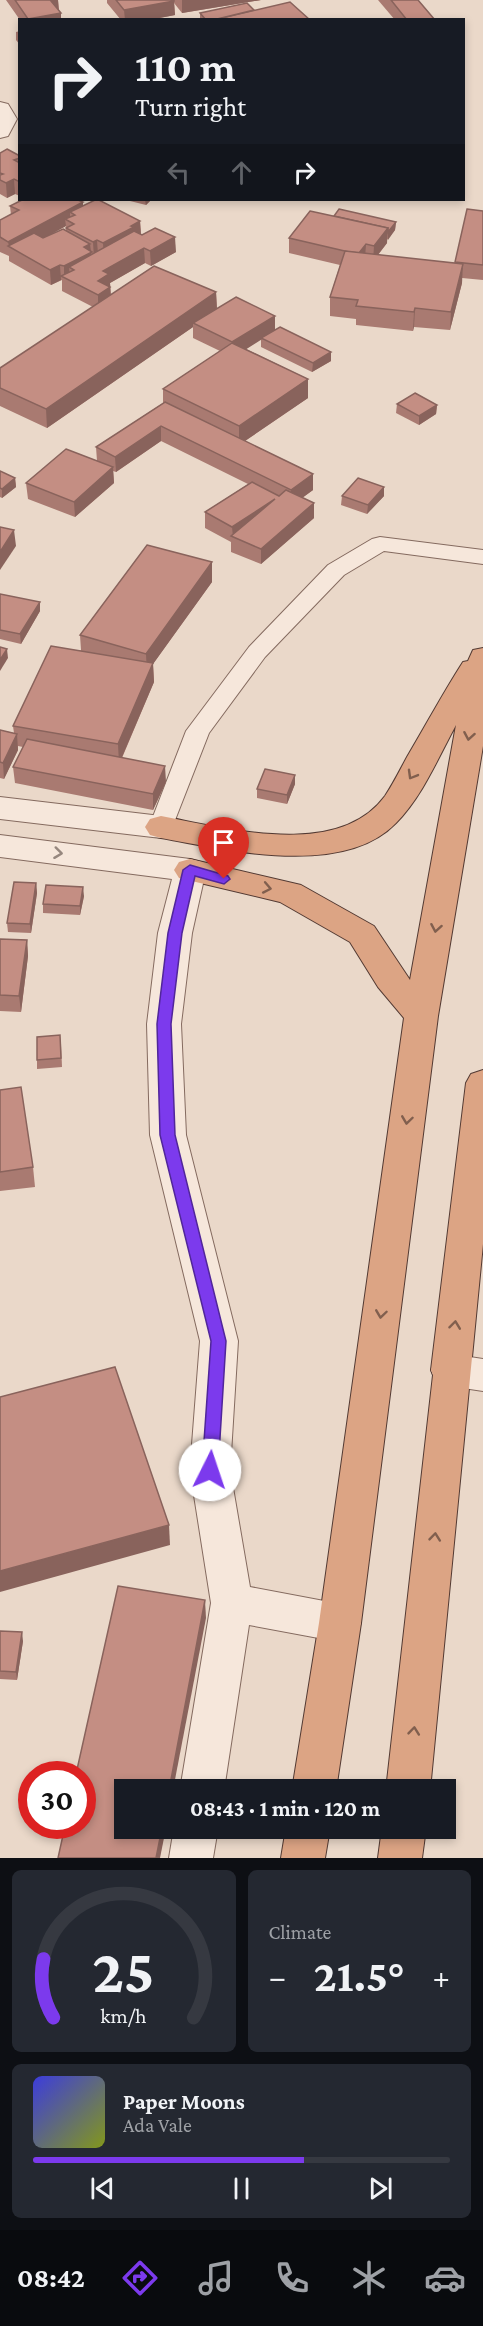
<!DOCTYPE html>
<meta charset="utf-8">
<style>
body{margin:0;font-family:"Crimson Pro",serif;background:#242831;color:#f1f3f6;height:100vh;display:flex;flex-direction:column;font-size:22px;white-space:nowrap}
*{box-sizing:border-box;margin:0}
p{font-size:20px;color:#9ea1a6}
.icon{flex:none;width:33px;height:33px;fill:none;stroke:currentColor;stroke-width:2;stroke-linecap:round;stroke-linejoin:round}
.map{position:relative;height:1858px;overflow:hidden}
.sheet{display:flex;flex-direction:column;gap:12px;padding:12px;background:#0d0f14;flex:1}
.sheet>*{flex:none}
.guide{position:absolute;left:18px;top:18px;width:447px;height:183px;border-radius:0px;box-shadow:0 3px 9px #0003;background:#171b24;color:#f1f3f6;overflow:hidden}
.speed{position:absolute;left:18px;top:1761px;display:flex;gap:12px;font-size:30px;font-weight:700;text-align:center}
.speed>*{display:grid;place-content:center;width:78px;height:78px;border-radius:50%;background:#171b24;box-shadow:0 3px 9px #0003;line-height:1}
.speed .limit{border:9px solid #d22;background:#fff;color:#111}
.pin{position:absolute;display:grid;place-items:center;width:51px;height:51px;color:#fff;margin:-62px -26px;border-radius:50% 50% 50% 0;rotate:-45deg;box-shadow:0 0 6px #0007}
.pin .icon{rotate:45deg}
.me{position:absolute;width:66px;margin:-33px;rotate:4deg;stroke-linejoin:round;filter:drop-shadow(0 0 4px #0008)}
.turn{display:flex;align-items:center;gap:21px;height:126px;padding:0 18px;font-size:27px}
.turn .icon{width:78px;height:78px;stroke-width:2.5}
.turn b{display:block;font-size:42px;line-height:51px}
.lanes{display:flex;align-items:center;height:57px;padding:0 18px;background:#0003;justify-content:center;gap:30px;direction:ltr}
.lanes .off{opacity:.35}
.big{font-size:45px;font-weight:700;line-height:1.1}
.sheet .widget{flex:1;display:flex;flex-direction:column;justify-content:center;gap:9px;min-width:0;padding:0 21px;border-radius:9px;background:#242831}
.sheet .dial{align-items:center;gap:0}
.dial svg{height:156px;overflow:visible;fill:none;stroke:#363941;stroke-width:7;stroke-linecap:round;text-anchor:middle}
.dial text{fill:#f1f3f6;stroke:none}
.song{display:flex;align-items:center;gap:18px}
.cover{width:72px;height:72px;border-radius:9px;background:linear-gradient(135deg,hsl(240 70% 55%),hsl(70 70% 35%))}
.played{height:6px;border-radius:3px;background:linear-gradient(90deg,#7c3aed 65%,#363941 65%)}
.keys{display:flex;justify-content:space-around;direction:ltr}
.heat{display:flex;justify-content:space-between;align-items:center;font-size:33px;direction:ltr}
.sheet .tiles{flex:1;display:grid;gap:12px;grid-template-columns:1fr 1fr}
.widget:last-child{grid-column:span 2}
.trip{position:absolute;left:114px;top:1779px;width:342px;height:60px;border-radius:0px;background:#171b24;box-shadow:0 3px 9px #0003;font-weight:700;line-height:60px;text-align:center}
.menu{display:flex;height:96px;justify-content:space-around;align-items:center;background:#090b0e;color:#9ea1a6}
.menu .icon{width:42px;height:42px}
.menu .on{color:#7c3aed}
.menu b{font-size:27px;color:#f1f3f6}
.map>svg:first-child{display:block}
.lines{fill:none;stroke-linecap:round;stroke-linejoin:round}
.service-casing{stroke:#846a5f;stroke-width:2}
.minor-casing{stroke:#846a5f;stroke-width:2}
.trunk-casing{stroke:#533a33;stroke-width:2}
.service{fill:#f6e7db;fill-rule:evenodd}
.minor{fill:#f6e7db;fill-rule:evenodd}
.trunk{fill:#dca484;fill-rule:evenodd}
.wall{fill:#a97a71;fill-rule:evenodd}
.shaded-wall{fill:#89635c}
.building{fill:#c48e83;stroke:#89635c;stroke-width:1.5}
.oneway{stroke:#815f4e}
.oneway2{stroke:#96877e}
.route{fill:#7c3aed;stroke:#51269a;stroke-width:1.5}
</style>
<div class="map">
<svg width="483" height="1858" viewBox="0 0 483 1858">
<rect width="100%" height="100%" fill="#ead8c9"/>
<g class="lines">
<g class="service-casing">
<path id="service" d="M380,537l103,13v14l-99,-13 -40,24 -79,82 -56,76 -39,100 -9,2 -9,-2 -3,-6 37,-96 63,-84 79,-82 44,-26z"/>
</g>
<g class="minor-casing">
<g id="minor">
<path d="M0,102l8,2 9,15 -9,17 -8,2z"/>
<path d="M0,797l161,19 11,3 5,8 -5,8 -11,3 -161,-19z"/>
<path d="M0,835l190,24 11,3 5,8 -14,63 -11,91 5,111 52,206 -8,129 20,117 90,17 15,5 6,14 -6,14 -15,5 -91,-17 -25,165h-44l31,-187 -21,-133 10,-129 -50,-206 -3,-111 11,-91 14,-54 -172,-22z"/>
<path d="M450,1354l33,5v32l-33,-5 -14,-4 -5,-12 5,-12z"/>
<path d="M174,1828h44l-5,30h-44z"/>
</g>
</g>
<g class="trunk-casing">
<g id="trunk">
<path d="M483,648v98l-45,270 -77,607 -25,167h-44l27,-167 85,-605 -26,-31 -28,-45 -70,-40 -101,-24 -5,-8 5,-8 11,-3 111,26 73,41 36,54 46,-255c-18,33 -34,72 -60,98 -53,55 -169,27 -235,15l-11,-3 -5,-8 5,-8 11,-3c65,12 177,44 224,-20 8,-12 15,-26 22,-39 19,-32 36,-64 56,-95l5,-1 5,-11z"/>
<path d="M483,1070v174l-53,546h-44l47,-415 -2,-5 35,-287 5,-9z"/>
<path d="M286,1828h44l-5,30h-44z"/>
<path d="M382,1828h44l-4,30h-44z"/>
</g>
</g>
<use href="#service" class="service"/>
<use href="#minor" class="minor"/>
<use href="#trunk" class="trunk"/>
</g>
<g class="wall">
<path d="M6,0h52l1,11 2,2v7h-41z"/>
<path d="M107,0h154l-79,13 -8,-10 1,12 -26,5h-28l-14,-17z"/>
<path d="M378,0h40l17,20h-40z"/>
<path d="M254,10l56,10h-110v-7z"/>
<path d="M20,31v14l-4,-5v-8z"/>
<path d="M0,153l20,3v40l-5,-2 -8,4 -7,-4z"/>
<path d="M126,200h25l-5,5z"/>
<path d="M83,202v3l57,16 1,13 35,18 -25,14 -6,-3 -35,20 1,12 105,-3 1,17 58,7v14l56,22v9l-19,11 -51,-25v-8l-15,10 62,30v19l-63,43 68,33v16l-11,8 12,5v15l-53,46 -30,-12v-10l-26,-14v-16l43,-28 -87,-43 -45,31 -3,-1 1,12 -39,34 -47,-18 -2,-16 71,-22 -1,-14 67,-44v-14l57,-38 -27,-13v-11l-146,101 -47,-22v-38l93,-61 -31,-16v-11l-11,5 -42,-24v-5l-9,-4v-32l11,-5 -1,-9zM66,226v4l-23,8z"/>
<path d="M483,211v69l-21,-2v5l-12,47 -36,-3 -1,4 -57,-6v-6l-26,-3v-19l10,-32 -51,-12v-15l45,-22 62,6 -1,8 -8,10v3l-9,12 77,8z"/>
<path d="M397,404l40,1 -1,9 -17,11 -23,-12z"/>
<path d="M0,471l15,7 1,9 -14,11 -2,-1z"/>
<path d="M342,496h42l-17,18 -26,-9z"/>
<path d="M212,562v20l-59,82 1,18 -32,76 44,24 -13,28 -138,-27 -2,-16 10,-20 -5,-1v4l-14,29 -4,-1v-48l14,3 -1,-7 68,-76 -1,-15z"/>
<path d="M0,594l40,17 -19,33 -21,-5z"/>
<path d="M295,775v9l-8,20 -30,-6v-9z"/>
<path d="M36,883l1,10 -6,40 -23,-1 -1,-9z"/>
<path d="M84,896l-4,19 -37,-2v-9z"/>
<path d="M0,939l27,1 1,16 -7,56 -21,-1z"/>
<path d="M61,1044l1,23 -25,2v-9z"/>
<path d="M0,1090l33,77 2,20 -35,4z"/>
<path d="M0,1631l23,10 -6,39 -17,-1z"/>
</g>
<g class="shaded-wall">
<path d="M58,0l1,13h2v7h-32l-1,-1 23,-18z"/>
<path d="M182,0h79l-79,13z"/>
<path d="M174,1l1,14 -26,5h-24l-1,-10z"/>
<path d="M14,179l1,15 -8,4 -1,-15z"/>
<path d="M145,200h6l-5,5z"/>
<path d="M83,202v14l-8,-1 -5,-3v10l-5,-3 1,7 -47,26 -10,-6 -1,-4z"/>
<path d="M140,221l1,15 -37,22 -1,-15z"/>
<path d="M396,222l-1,8 -7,10v-8z"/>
<path d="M388,228l-1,15 -14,18 1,-15z"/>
<path d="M175,237l1,15 -25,14 -1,-15z"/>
<path d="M97,240l1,15 -4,2 -1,-15z"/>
<path d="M90,244l3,23 -19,3 -5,-3 1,11h-6v-12l20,-19z"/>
<path d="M366,244l-1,15 -7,-5z"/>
<path d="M144,248l1,15 -35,20 1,19 -13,8v-29l5,-10z"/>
<path d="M463,264l-1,19 -12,47 1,-18z"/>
<path d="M60,265l1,15 -10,5 -1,-15z"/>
<path d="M216,292l1,19 -24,12v4l-146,101 -1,-19z"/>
<path d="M415,308l-1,19 -1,4 1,-19z"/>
<path d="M275,316v15l-43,27v-16z"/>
<path d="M331,352v9l-19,11 1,-9z"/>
<path d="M308,379v19l-69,47v-19z"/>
<path d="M437,405l-1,9 -17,11v-9z"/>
<path d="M161,426v15l-45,31 -1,-15z"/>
<path d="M113,467l1,16 -39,34 -1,-15z"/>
<path d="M313,474v16l-22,16v-16z"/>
<path d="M15,478l1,9 -14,11v-9z"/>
<path d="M384,487v9l-17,18 1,-9z"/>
<path d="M275,499l-42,38 -1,-10z"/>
<path d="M314,503v15l-53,46v-15z"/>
<path d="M14,530l2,16 -16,24v-18z"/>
<path d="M212,562v20l-59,82 1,18 -35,82 -1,-20 29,-70 -1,-20z"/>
<path d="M40,602v9l-19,33 -1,-10z"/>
<path d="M7,649l1,9 -8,13v-11z"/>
<path d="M17,734l1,16 -14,29 -1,-16z"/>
<path d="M165,766l1,16 -13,28v-16z"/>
<path d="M295,775v9l-8,20v-9z"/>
<path d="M36,883l1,10 -6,40 -1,-9z"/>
<path d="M83,887l1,9 -4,19v-9z"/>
<path d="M27,940l1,16 -7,56 -2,-16z"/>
<path d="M169,1525l1,20 -170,47v-21z"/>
<path d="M205,1600l1,18 -33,172h-4z"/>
<path d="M22,1632l1,9 -6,39 -1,-8z"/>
<path d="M162,1828h4l-6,30h-4z"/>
</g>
<g class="building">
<path d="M15,0h42l-6,1 10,12 -33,6z"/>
<path d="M116,0h58v1l-50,9z"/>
<path d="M391,0h27l17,20h-28z"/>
<path d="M290,2l20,18h-97z"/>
<path d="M247,3l7,7 -41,10h-7l-6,-7z"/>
<path d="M7,149l13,7v2l-6,2 6,3v19l-6,-3 -8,4 -6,-3v-5l3,-1 -3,-1v-20z"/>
<path d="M22,200h56l5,2 -75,40 -8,-5v-17l19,-10 -9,-4z"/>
<path d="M95,200h4l41,21 -9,5 3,1 -31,16 -6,-3 -4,2 -27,-14 8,-4 -9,-5 10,-4 -5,-3z"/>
<path d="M339,209l57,13 -8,10v-4l-54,-12z"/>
<path d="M467,209l16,2v54l-28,-3z"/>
<path d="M310,211l78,17 -14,18 -8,-2 -7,9 -10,-1 -60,-14z"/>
<path d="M155,228l20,9 -25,14 -6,-3 -41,23 6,3 -11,7 12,6 -12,8 -37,-19 13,-6 -5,-3 65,-36 8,4z"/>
<path d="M63,229l27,15 -6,3 8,5 -28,14 -4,-1 -10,5 -42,-24 26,-13 9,5z"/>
<path d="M345,251l118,13 -12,48 -36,-4 -1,4 -58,-6 2,-6 -28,-3z"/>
<path d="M154,266l62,26 -170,117 -46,-21v-20z"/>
<path d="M236,297l39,19 -43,26 -39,-19z"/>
<path d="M280,327l51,25 -18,11 -52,-25z"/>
<path d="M232,343l76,36 -69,47 -76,-37z"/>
<path d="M415,393l22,12 -18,11 -22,-12z"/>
<path d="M165,402l148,72 -22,16 -130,-64 -46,31 -19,-10z"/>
<path d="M66,449l47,18 -39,35 -48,-19z"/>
<path d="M0,471l15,7 -13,11 -2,-1z"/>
<path d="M358,478l26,9 -16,18 -26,-9z"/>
<path d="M252,482l27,14 7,-6 28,13 -53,46 -30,-13 44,-37 -43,28 -27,-15z"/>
<path d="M0,527l14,3 -14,22z"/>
<path d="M147,545l65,17 -66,92 -66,-19z"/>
<path d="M0,594l40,8 -20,32 -20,-4z"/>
<path d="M51,646l102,17 -35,81 -105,-18z"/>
<path d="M0,647l7,2 -7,11z"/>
<path d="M0,730l17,4 -14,29 -3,-1z"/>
<path d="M27,739l138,27 -12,28 -140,-27z"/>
<path d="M265,769l30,6 -8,20 -30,-6z"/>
<path d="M14,882l22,1 -6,41 -23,-1z"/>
<path d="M46,885l37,2 -3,19 -37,-2z"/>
<path d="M0,939l27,1 -8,56 -19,-1z"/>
<path d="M60,1035l1,23 -24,2v-23z"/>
<path d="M21,1087l12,80 -33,5v-82z"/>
<path d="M115,1367l54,158 -169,46v-174z"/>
<path d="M118,1586l87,14 -36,190h-45v38h38l-6,30h-98l7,-32h17v-52h-6z"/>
<path d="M0,1631l22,1 -6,40 -16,-1z"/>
</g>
<defs><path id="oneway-chevron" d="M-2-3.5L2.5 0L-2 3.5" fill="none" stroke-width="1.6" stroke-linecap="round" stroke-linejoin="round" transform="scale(1.5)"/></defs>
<g class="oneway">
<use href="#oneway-chevron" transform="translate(469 736) rotate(100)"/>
<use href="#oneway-chevron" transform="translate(412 775) rotate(120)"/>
<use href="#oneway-chevron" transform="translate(267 888) rotate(11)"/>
<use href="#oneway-chevron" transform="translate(436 928) rotate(100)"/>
<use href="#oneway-chevron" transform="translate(407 1120) rotate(98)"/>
<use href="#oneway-chevron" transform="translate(381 1314) rotate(98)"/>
<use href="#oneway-chevron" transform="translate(455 1325) rotate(-83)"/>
<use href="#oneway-chevron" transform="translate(435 1537) rotate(-84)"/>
<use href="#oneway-chevron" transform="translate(414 1731) rotate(-84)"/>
</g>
<use class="oneway2" href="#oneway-chevron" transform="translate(58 853) rotate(7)"/>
<path class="route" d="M190,865l38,11 2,3 -6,5 -29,-8 -13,57 -11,91 4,111 51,206 -8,129 -2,5 -6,2 -6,-2 -2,-5 9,-129 -51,-206 -3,-111 11,-91 15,-63z"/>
</svg>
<div class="speed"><div class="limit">30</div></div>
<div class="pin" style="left:224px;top:879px;background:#d93025"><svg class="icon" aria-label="arrive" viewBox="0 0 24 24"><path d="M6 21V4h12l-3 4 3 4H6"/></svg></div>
<svg class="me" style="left:210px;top:1470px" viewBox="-20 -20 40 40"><circle r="19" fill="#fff"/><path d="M0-13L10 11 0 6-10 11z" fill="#7c3aed"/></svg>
<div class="trip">08:43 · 1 min · 120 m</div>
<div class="guide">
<div class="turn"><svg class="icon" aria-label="right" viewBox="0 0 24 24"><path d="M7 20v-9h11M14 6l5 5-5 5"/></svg><div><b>110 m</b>Turn right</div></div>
<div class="lanes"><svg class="icon off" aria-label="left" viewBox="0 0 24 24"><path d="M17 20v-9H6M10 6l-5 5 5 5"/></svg><svg class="icon off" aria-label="ahead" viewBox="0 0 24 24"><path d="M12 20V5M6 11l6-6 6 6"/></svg><svg class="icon" aria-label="right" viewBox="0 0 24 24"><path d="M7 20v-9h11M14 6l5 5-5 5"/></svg></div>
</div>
</div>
<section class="sheet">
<div class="tiles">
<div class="widget dial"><svg viewBox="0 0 100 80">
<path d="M14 69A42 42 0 1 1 86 69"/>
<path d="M14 69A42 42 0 0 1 9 39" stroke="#7c3aed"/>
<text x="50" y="56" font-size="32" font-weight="700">25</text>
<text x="50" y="72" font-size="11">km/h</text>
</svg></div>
<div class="widget"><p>Climate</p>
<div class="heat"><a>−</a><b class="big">21.5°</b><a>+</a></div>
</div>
<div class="widget">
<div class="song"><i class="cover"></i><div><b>Paper Moons</b><p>Ada Vale</p></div></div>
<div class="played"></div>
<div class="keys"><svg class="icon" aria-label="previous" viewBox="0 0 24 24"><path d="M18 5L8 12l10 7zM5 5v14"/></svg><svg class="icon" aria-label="pause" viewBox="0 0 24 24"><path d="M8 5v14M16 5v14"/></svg><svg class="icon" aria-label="next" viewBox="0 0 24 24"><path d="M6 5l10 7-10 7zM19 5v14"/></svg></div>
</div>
</div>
</section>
<nav class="menu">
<b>08:42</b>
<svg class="icon on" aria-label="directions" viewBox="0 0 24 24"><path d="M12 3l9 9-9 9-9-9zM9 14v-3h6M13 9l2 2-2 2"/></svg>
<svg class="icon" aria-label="music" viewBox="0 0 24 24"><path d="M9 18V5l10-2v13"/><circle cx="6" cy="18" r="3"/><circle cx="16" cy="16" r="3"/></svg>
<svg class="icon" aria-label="phone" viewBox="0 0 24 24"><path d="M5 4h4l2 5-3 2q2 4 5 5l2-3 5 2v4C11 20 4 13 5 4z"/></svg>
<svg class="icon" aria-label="climate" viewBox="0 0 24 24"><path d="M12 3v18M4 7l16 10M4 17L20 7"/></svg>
<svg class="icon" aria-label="car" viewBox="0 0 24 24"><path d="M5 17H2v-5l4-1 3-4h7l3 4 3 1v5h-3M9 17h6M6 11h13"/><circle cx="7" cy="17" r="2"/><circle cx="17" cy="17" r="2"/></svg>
</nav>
